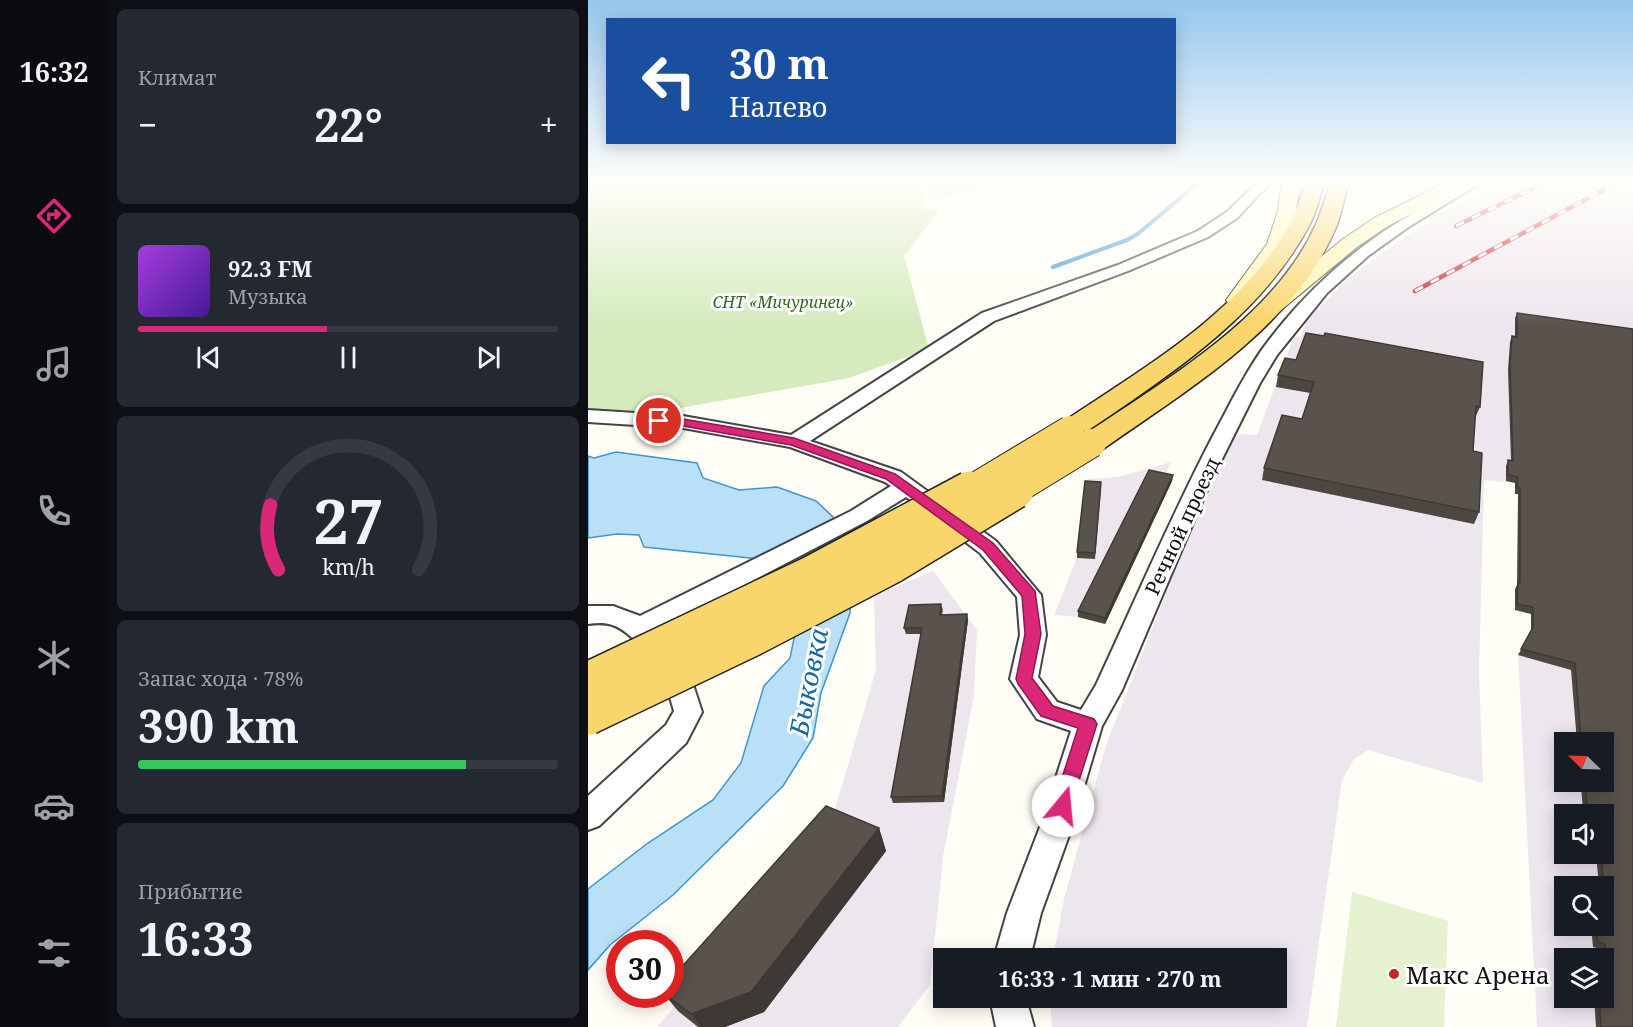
<!DOCTYPE html>
<html lang="ru">
<meta charset="utf-8">
<style>
body{margin:0;font-family:"Noto Serif",serif;background:#242831;color:#f1f3f6;height:100vh;display:flex;flex-direction:column;font-size:22px;white-space:nowrap}
*{box-sizing:border-box;margin:0}
p{font-size:20px;color:#9ea1a6}
.icon{flex:none;width:33px;height:33px;fill:none;stroke:currentColor;stroke-width:2;stroke-linecap:round;stroke-linejoin:round}
.map{position:relative;flex:1;overflow:hidden}
.panel{display:flex;flex-direction:column;gap:9px;padding:9px;background:#0d0f14;width:480px}
.panel>*{flex:none}
.banner{position:absolute;left:18px;top:18px;width:570px;height:126px;border-radius:0px;box-shadow:0 3px 15px #0003;background:#1a4fa0;color:#fff;overflow:hidden}
.needle{width:39px;rotate:293deg}
.controls{position:absolute;left:966px;top:732px;display:grid;gap:12px}
.controls a{display:grid;place-items:center;width:60px;height:60px;border-radius:0px;background:#171b24;box-shadow:0 3px 15px #0003;font-size:30px}
.speed{position:absolute;left:18px;top:930px;display:flex;gap:12px;font-size:30px;font-weight:700;text-align:center}
.speed>*{display:grid;place-content:center;width:78px;height:78px;border-radius:50%;background:#171b24;box-shadow:0 3px 15px #0003;line-height:1}
.speed .limit{border:9px solid #d22;background:#fff;color:#111}
.pin{position:absolute;display:grid;place-items:center;width:51px;height:51px;color:#fff;margin:-26px;border:3px solid #fff;border-radius:50%;box-shadow:0 2px 6px #0007}
.me{position:absolute;width:66px;margin:-33px;rotate:17deg;stroke-linejoin:round;filter:drop-shadow(0 0 4px #0008)}
.turn{display:flex;align-items:center;gap:21px;height:126px;padding:0 24px;font-size:27px}
.turn .icon{width:78px;height:78px;stroke-width:2.5}
.turn b{display:block;font-size:42px;line-height:51px}
.big{font-size:45px;font-weight:700;line-height:1.1}
.panel .widget{flex:1;display:flex;flex-direction:column;justify-content:center;gap:9px;min-width:0;padding:0 21px;border-radius:9px;background:#242831}
.panel .dial{align-items:center;gap:0}
.dial svg{height:156px;overflow:visible;fill:none;stroke:#363941;stroke-width:7;stroke-linecap:round;text-anchor:middle}
.dial text{fill:#f1f3f6;stroke:none}
.song{display:flex;align-items:center;gap:18px}
.cover{width:72px;height:72px;border-radius:9px;background:linear-gradient(135deg,hsl(280 70% 55%),hsl(260 70% 35%))}
.played{height:6px;border-radius:3px;background:linear-gradient(90deg,#db2777 45%,#363941 45%)}
.keys{display:flex;justify-content:space-around;direction:ltr}
.heat{display:flex;justify-content:space-between;align-items:center;font-size:33px;direction:ltr}
.charge{height:9px;border-radius:4px;background:linear-gradient(90deg,#34c759 78%,#363941 0)}
.trip{position:absolute;left:345px;top:948px;width:354px;height:60px;border-radius:0px;background:#171b24;box-shadow:0 3px 15px #0003;font-weight:700;line-height:60px;text-align:center}
main{display:flex;flex:1;min-height:0}
.dock{display:flex;flex-direction:column;width:108px;justify-content:space-around;align-items:center;background:#090b0e;color:#9ea1a6}
.dock .icon{width:42px;height:42px}
.dock .active{color:#db2777}
.dock b{font-size:27px;color:#f1f3f6}
.map>svg:first-child{display:block}
.industrial{fill:#eee6ef;fill-rule:evenodd}
.green{fill:#d5ebbd}
.pitch{fill:#e6f2cf}
.water{fill:#b9e0f7;stroke:#3f96cf;stroke-width:1.5}
.lines{fill:none;stroke-linecap:round;stroke-linejoin:round}
.stream{stroke:#3f96cf;stroke-width:4}
.minor-casing{stroke:#444;stroke-width:4}
.secondary-casing{stroke:#333;stroke-width:2}
.primary-casing{stroke:#222;stroke-width:3}
.minor{fill:#fff;fill-rule:evenodd}
.secondary{fill:#fff6b0;fill-rule:evenodd}
.primary{fill:#f9d66b;fill-rule:evenodd}
.rail-casing{stroke:#c4262e;stroke-width:4.5}
.rail{stroke:#fff;stroke-width:3;stroke-dasharray:9;stroke-linecap:butt}
.primary-bridge-far1-casing{stroke:#222;stroke-width:30;stroke-linecap:butt}
.primary-bridge-casing{stroke:#222;stroke-width:40;stroke-linecap:butt}
.primary-bridge-far1{stroke:#f9d66b;stroke-width:28}
.primary-bridge{stroke:#f9d66b;stroke-width:37}
.wall{fill:#4d4742}
.shaded-wall{fill:#3f3936}
.building{fill:#5a524d;stroke:#3f3936;stroke-width:1.5}
.route{fill:#db2777;stroke:#8e194d;stroke-width:1.5}
.poi-dot{fill:#c4262e;stroke:#fff;stroke-width:2}
.labels{text-anchor:middle;dominant-baseline:central;stroke-width:6;stroke-linejoin:round;paint-order:stroke}
.far-park-label{font-size:16px;font-style:italic;fill:#2f6b1f;stroke:#fff}
.street-label{font-size:20px;fill:#111;stroke:#fff}
.near-poi-label{font-size:24px;fill:#111;stroke:#fff;text-anchor:start}
.near-water-label{font-size:26px;font-style:italic;fill:#1768a6;stroke:#fff}
</style>
<main>
<nav class="dock">
<b>16:32</b>
<svg class="icon active" aria-label="directions" viewBox="0 0 24 24"><path d="M12 3l9 9-9 9-9-9zM9 14v-3h6M13 9l2 2-2 2"/></svg>
<svg class="icon" aria-label="music" viewBox="0 0 24 24"><path d="M9 18V5l10-2v13"/><circle cx="6" cy="18" r="3"/><circle cx="16" cy="16" r="3"/></svg>
<svg class="icon" aria-label="phone" viewBox="0 0 24 24"><path d="M5 4h4l2 5-3 2q2 4 5 5l2-3 5 2v4C11 20 4 13 5 4z"/></svg>
<svg class="icon" aria-label="climate" viewBox="0 0 24 24"><path d="M12 3v18M4 7l16 10M4 17L20 7"/></svg>
<svg class="icon" aria-label="car" viewBox="0 0 24 24"><path d="M5 17H2v-5l4-1 3-4h7l3 4 3 1v5h-3M9 17h6M6 11h13"/><circle cx="7" cy="17" r="2"/><circle cx="17" cy="17" r="2"/></svg>
<svg class="icon" aria-label="filters" viewBox="0 0 24 24"><path d="M4 7h16M4 17h16"/><circle cx="9" cy="7" r="2"/><circle cx="15" cy="17" r="2"/></svg>
</nav>
<section class="panel">
<div class="widget"><p>Климат</p>
<div class="heat"><a>−</a><b class="big">22°</b><a>+</a></div>
</div>
<div class="widget">
<div class="song"><i class="cover"></i><div><b>92.3 FM</b><p>Музыка</p></div></div>
<div class="played"></div>
<div class="keys"><svg class="icon" aria-label="previous" viewBox="0 0 24 24"><path d="M18 5L8 12l10 7zM5 5v14"/></svg><svg class="icon" aria-label="pause" viewBox="0 0 24 24"><path d="M8 5v14M16 5v14"/></svg><svg class="icon" aria-label="next" viewBox="0 0 24 24"><path d="M6 5l10 7-10 7zM19 5v14"/></svg></div>
</div>
<div class="widget dial"><svg viewBox="0 0 100 80">
<path d="M14 69A42 42 0 1 1 86 69"/>
<path d="M14 69A42 42 0 0 1 10 36" stroke="#db2777"/>
<text x="50" y="56" font-size="32" font-weight="700">27</text>
<text x="50" y="72" font-size="11">km/h</text>
</svg></div>
<div class="widget"><p>Запас хода · 78%</p><b class="big">390 km</b><div class="charge"></div></div>
<div class="widget"><p>Прибытие</p><b class="big">16:33</b></div>
</section>
<div class="map">
<svg width="1045" height="1027" viewBox="0 0 1045 1027">
<rect width="100%" height="100%" fill="#fffdf5"/>
<g class="industrial">
<path d="M922,181h123v846h-96l-19,-372 9,-15 7,1 -4,-27 -15,-4 17,-17 -3,-96 -14,-3v-11l-31,-3 -5,193 4,110 -115,-33 -14,9 -12,21 -35,247h-255l-2,-29h226v-40h-223l11,-59 42,-154 112,-283 13,-21 9,-7 17,1 37,-99 6,1 7,-17 42,-43 64,-46 21,-10 -5,-3zM976,742h40v40h-40zM976,814h40v40h-40zM976,886h40v40h-40zM976,958h40v40h-40z"/>
<path d="M583,462l-7,17 8,2 -67,143 -27,-7 -24,-2 23,-57 10,-79 31,-2z"/>
<path d="M345,571l44,59 -3,66 -31,161 -13,128 -32,42h-241l173,-201 46,-156 -2,-74z"/>
</g>
<g class="green">
<path d="M0,181h336l-1,27 16,2 -35,46 25,93 -80,29 -169,30 -64,6 -28,-6z"/>
<path d="M341,181h102l-103,19z"/>
</g>
<path class="pitch" d="M764,892l96,29 -4,106h-108z"/>
<path class="water" d="M28,452l81,11 6,15 36,12 38,-3 39,14 32,30 9,19 -5,24 -2,39 -29,80 -8,45 -30,48 -110,109 -63,50 -22,25v-81l60,-46 65,-43 28,-37 23,-77 26,-28 8,-39 -20,-36 -18,-24 -116,-12 -5,-12 -22,-1 -29,4v-82l6,2z"/>
<g class="lines">
<path class="stream" d="M465,267l74,-27 12,-7 61,-52"/>
<g class="minor-casing">
<g id="minor">
<path d="M671,181h13l-35,37 -29,19 -80,34 -134,50 -184,120 91,31 95,69 45,54 5,40 -8,42 19,25 24,8 15,-25c39,-84 75,-169 118,-251 15,-28 29,-57 47,-83 40,-56 94,-105 154,-139 20,-12 44,-32 68,-31l-76,47 -39,28 -41,37 -50,62 -17,28 -49,98 -89,209 -20,36 -30,101 -31,86 -11,45h-36l13,-45 33,-86 31,-96 -34,-12 -27,-40 10,-44 -3,-38 -37,-44 -74,-56 -39,24 -209,109 4,7 -4,7c-22,7 -26,-13 -46,-19 -8,-3 -16,-2 -24,-1v-18h25l27,10 211,-105 40,-25 -6,-4 -95,-35 -107,-19 -95,-6v-12l95,6 108,19 191,-122 136,-48 80,-34 29,-19z"/>
<path d="M85,652l10,4 3,7 16,49 -16,31 -87,83 -11,4v-34l78,-71 8,-14 -14,-48 3,-7z"/>
<path d="M402,998h36l8,29h-38z"/>
</g>
</g>
<g class="secondary-casing">
<g id="secondary">
<path d="M694,181h18l-4,30 -9,33 -42,61 -8,2 -8,-2 -3,-5 41,-56 11,-33z"/>
<path d="M861,181h22l-3,4 -80,41 -31,21 -77,64 -8,2 -8,-2 -3,-5 82,-67 31,-21z"/>
</g>
</g>
<g class="primary-casing">
<g id="primary">
<path d="M719,181h18c-5,14 -8,30 -15,43 -50,95 -144,153 -230,212l-10,3 -10,-3 -5,-6 5,-6c83,-56 180,-110 230,-200 7,-13 11,-29 17,-43z"/>
<path d="M743,181h18c-4,14 -7,30 -12,44 -42,102 -149,164 -234,224l-11,3 -11,-3 -4,-6 4,-6c82,-56 194,-119 235,-213 6,-13 10,-29 15,-43z"/>
</g>
</g>
<use href="#minor" class="minor"/>
<use href="#secondary" class="secondary"/>
<use href="#primary" class="primary"/>
<g class="rail-casing">
<g id="rail">
<path d="M868,226l92,-45"/>
<path d="M827,291l205,-110"/>
</g>
</g>
<use href="#rail" class="rail"/>
<g class="primary-bridge-far1-casing">
<g id="primary-bridge-far1">
<path d="M379,492l103,-62"/>
<path d="M424,492l80,-49"/>
</g>
</g>
<g class="primary-bridge-casing">
<g id="primary-bridge">
<path d="M0,681l223,-106 159,-85"/>
<path d="M0,716l163,-78 142,-74 122,-74"/>
</g>
</g>
<use href="#primary-bridge-far1" class="primary-bridge-far1"/>
<use href="#primary-bridge" class="primary-bridge"/>
</g>
<g class="wall">
<path d="M929,313l116,16v698h-37l-2,-29h10v-40h-2l-1,-9 -8,-2 -2,-21h13v-40h-5l-3,-32h8v-40h-11l-10,-3 -2,-25 3,-4h20v-40h-27l-6,-72 -53,-15 13,-23v-18l-16,-4v-21l2,-4 1,-91h-3v-11l-9,-2v-15l2,-6 3,1 -3,-91 2,-28 2,-6 3,1v-19z"/>
<path d="M690,375l202,32 -5,11 -2,33 6,61 -5,12 -212,-44 2,-12 38,-49 8,-26 -34,-6z"/>
<path d="M585,475l-1,6 -67,143 -27,-7v-6z"/>
<path d="M513,488l-6,71 -18,-1v-6z"/>
<path d="M353,604l2,6 -1,5 25,-1 1,6 -24,182 -51,1 -2,-6 30,-163h-15l-2,-6z"/>
<path d="M291,828l7,23 -122,161 -39,15h-27l-20,-16 -14,-17h6z"/>
</g>
<g class="shaded-wall">
<path d="M585,475l-1,6 -67,143v-6z"/>
<path d="M379,614l1,6 -24,182 -2,-6z"/>
<path d="M291,828l7,23 -122,161 -39,15h-24l-10,-13z"/>
</g>
<g class="building">
<path d="M929,313l116,16v698h-32l-2,-29h5v-13l5,1 -4,-42 -7,-2 -2,-16h8v-31l-3,-41h3v-40h-7v-6l-10,-3 -2,-23 10,1v-1h9v-40h-18l-5,-1 -6,-78 -54,-14 12,-22v-20l-16,-3 1,-21h2v-95h-3l1,-11 -10,-2v-15l5,1 -3,-97 2,-28 5,1z"/>
<path d="M718,333l18,3 1,-3 158,29 -3,45 -4,-1 -3,45 9,2 -3,59 -215,-44 18,-53 20,4 12,-37 -36,-7 7,-17 11,2z"/>
<path d="M561,470l24,5 -68,143 -27,-7z"/>
<path d="M497,481l16,1 -6,71 -18,-1z"/>
<path d="M353,604l-1,11 27,-1 -25,182 -51,1 31,-169h-18l5,-23z"/>
<path d="M238,806l53,22 -128,164 -60,22 -26,-20h5v-14z"/>
</g>
<linearGradient id="sky" x2="0" y2="1"><stop stop-color="#95c6ee"/><stop offset="0.56" stop-color="#fffefa"/><stop offset="1" stop-color="#fffefa" stop-opacity="0"/></linearGradient>
<rect width="1045" height="325" fill="url(#sky)"/>
<path class="route" d="M71,417l24,2 111,19 101,36 98,69 42,48 6,43 -9,44 21,28 41,13 3,5 -28,88 -6,3 -7,-3 -3,-6 25,-78 -37,-12 -23,-32 -2,-5 9,-45 -3,-38 -39,-46 -97,-71 -95,-34 -108,-19 -28,-3 -2,-2z"/>
<circle class="poi-dot" cx="806" cy="974" r="6"/>
<g class="labels">
<g class="far-park-label">
<text x="195" y="302">СНТ «Мичуринец»</text>
</g>
<g class="street-label">
<text transform="translate(594 526) rotate(-65)">Речной проезд</text>
</g>
<g class="near-poi-label">
<text x="818" y="974">Макс Арена</text>
</g>
<g class="near-water-label">
<text transform="translate(220 682) rotate(-79)">Быковка</text>
</g>
</g>
</svg>
<div class="controls">
<a><svg class="needle" viewBox="-14 -14 28 28"><path d="M0-13l5 13h-10z" fill="#e53935"/><path d="M0 13l5-13h-10z" fill="#9ea1a6"/></svg></a>
<a><svg class="icon" aria-label="sound" viewBox="0 0 24 24"><path d="M4 9h4l5-4v14l-5-4H4zM17 9q2 3 0 6"/></svg></a>
<a><svg class="icon" aria-label="search" viewBox="0 0 24 24"><circle cx="10" cy="10" r="6"/><path d="M15 15l6 6"/></svg></a>
<a><svg class="icon" aria-label="layers" viewBox="0 0 24 24"><path d="M12 4l9 5-9 5-9-5zM3 14l9 5 9-5"/></svg></a>
</div>
<div class="speed"><div class="limit">30</div></div>
<div class="pin" style="left:71px;top:421px;background:#d93025"><svg class="icon" aria-label="arrive" viewBox="0 0 24 24"><path d="M6 21V4h12l-3 4 3 4H6"/></svg></div>
<svg class="me" style="left:475px;top:806px" viewBox="-20 -20 40 40"><circle r="19" fill="#fff"/><path d="M0-13L10 11 0 6-10 11z" fill="#db2777"/></svg>
<div class="trip">16:33 · 1 мин · 270 m</div>
<div class="banner">
<div class="turn"><svg class="icon" aria-label="left" viewBox="0 0 24 24"><path d="M17 20v-9H6M10 6l-5 5 5 5"/></svg><div><b>30 m</b>Налево</div></div>
</div>
</div>
</main>
